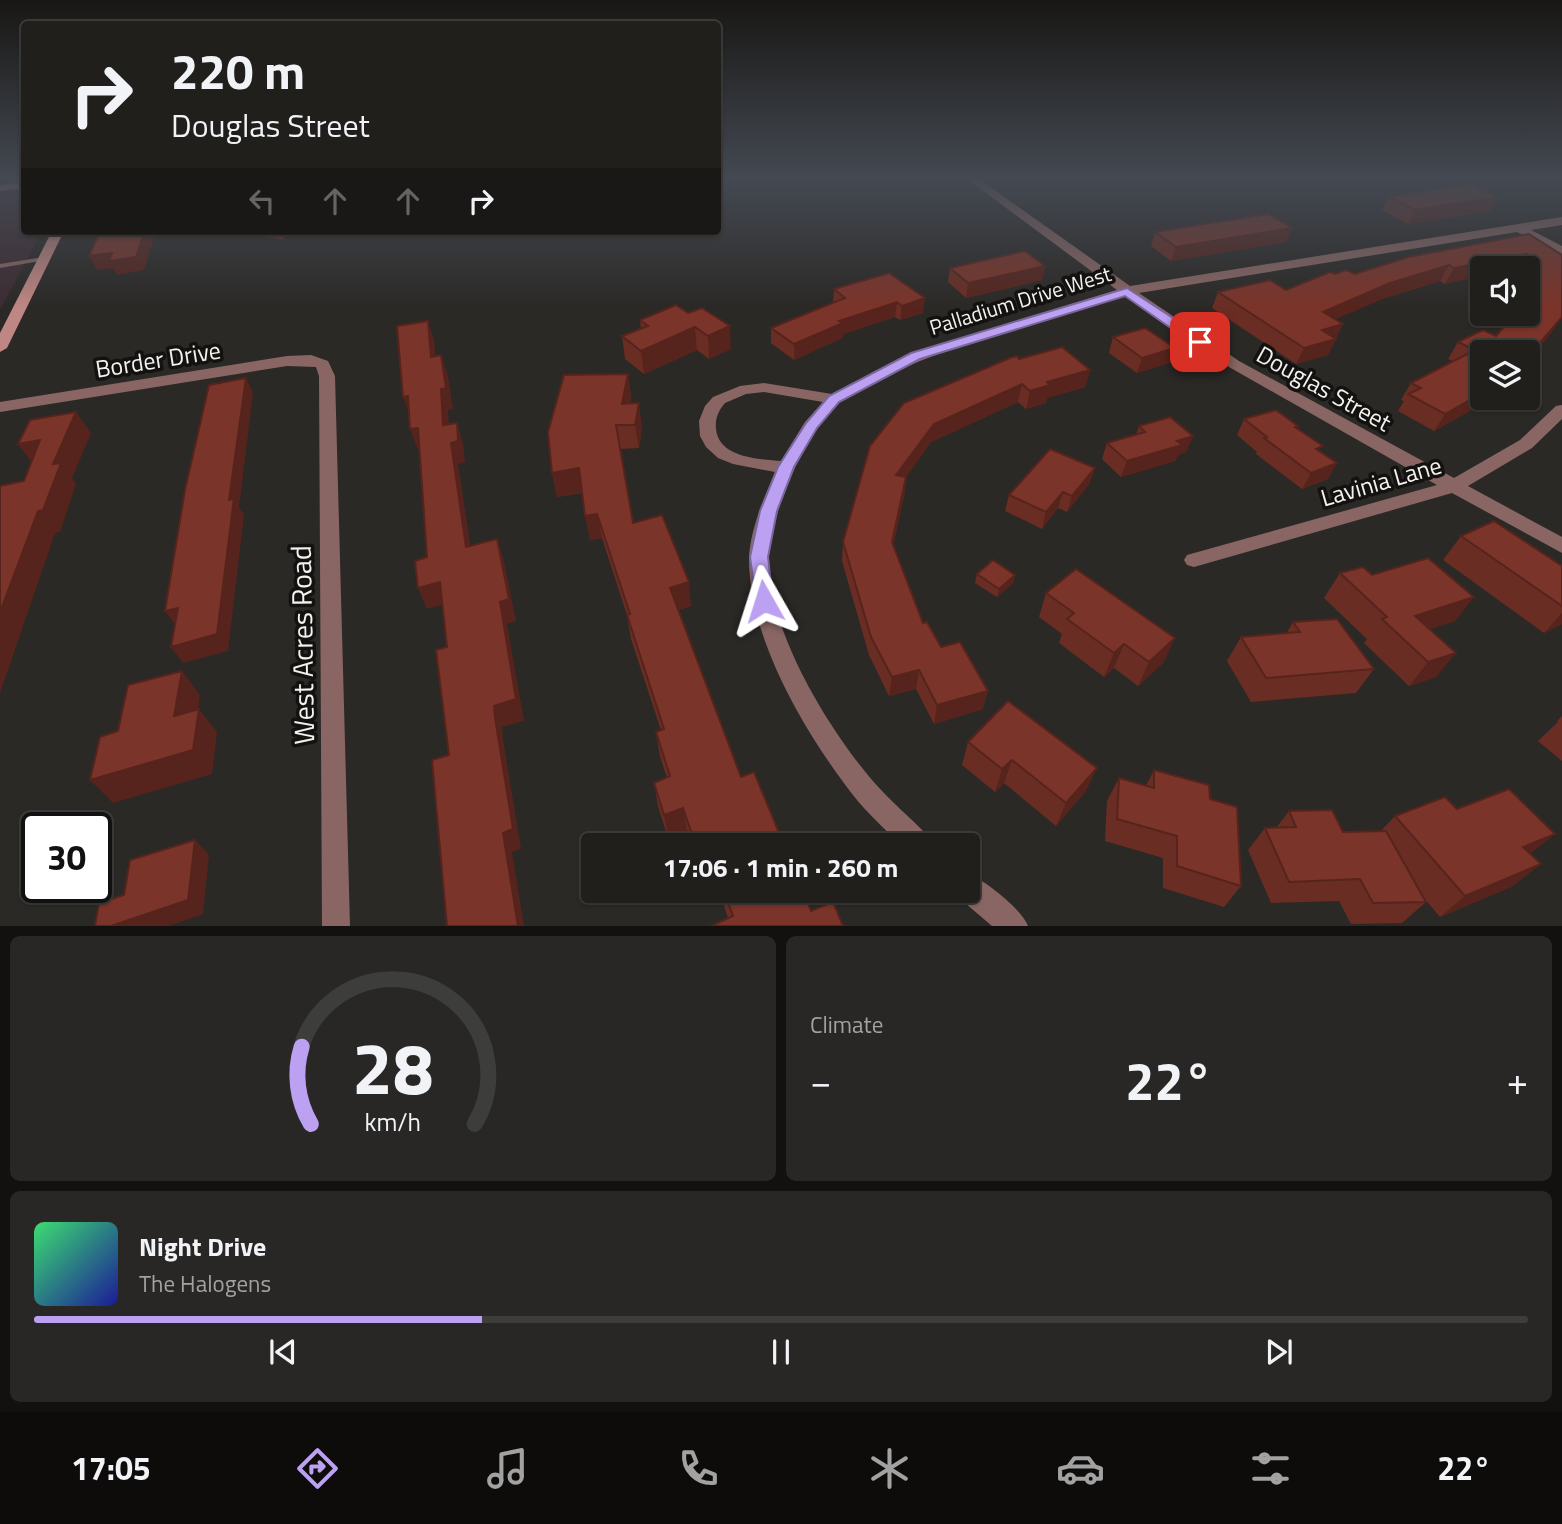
<!DOCTYPE html>
<meta charset="utf-8">
<style>
body{margin:0;font-family:"Titillium Web",sans-serif;background:#282725;color:#f1f3f6;height:100vh;display:flex;flex-direction:column;font-size:26px;white-space:nowrap}
*{box-sizing:border-box;margin:0}
p{font-size:23px;color:#a2a2a3}
.icon{flex:none;width:38px;height:38px;fill:none;stroke:currentColor;stroke-width:2;stroke-linecap:round;stroke-linejoin:round}
.map{position:relative;height:926px;overflow:hidden}
.details{display:flex;flex-direction:column;gap:10px;padding:10px;background:#12110f;flex:1}
.details>*{flex:none}
.hud{position:absolute;left:21px;top:21px;width:700px;height:214px;border-radius:7px;box-shadow:0 2px 5px #0004,0 0 0 2px #3d3d3b;background:#201f1c;color:#f1f3f6;overflow:hidden}
.fabs{position:absolute;left:1470px;top:256px;display:grid;gap:14px}
.fabs a{display:grid;place-items:center;width:70px;height:70px;border-radius:7px;background:#201f1c;box-shadow:0 2px 5px #0004,0 0 0 2px #3d3d3b;font-size:35px}
.speed{position:absolute;left:21px;top:812px;display:flex;gap:14px;font-size:35px;font-weight:700;text-align:center}
.speed>*{display:grid;place-content:center;width:91px;height:91px;border-radius:50%;background:#201f1c;box-shadow:0 2px 5px #0004,0 0 0 2px #3d3d3b;line-height:1}
.speed .limit{border:4px solid #111;border-radius:10px;background:#fff;color:#111}
.pin{position:absolute;display:grid;place-items:center;width:60px;height:60px;color:#fff;margin:-30px;border-radius:14px;box-shadow:0 4px 10px #0006}
.me{position:absolute;width:77px;margin:-38px;rotate:354deg;stroke-linejoin:round;filter:drop-shadow(0 0 5px #0008)}
.turn{display:flex;align-items:center;gap:24px;height:147px;padding:0 35px;font-size:32px}
.turn .icon{width:91px;height:91px;stroke-width:2.5}
.turn b{display:block;font-size:49px;line-height:60px}
.lanes{display:flex;align-items:center;height:66px;padding:0 35px;background:#0003;justify-content:center;gap:35px;direction:ltr}
.lanes .off{opacity:.35}
.big{font-size:52px;font-weight:700;line-height:1.1}
.details .card{flex:1;display:flex;flex-direction:column;justify-content:center;gap:10px;min-width:0;padding:0 24px;border-radius:10px;background:#282725}
.details .dial{align-items:center;gap:0}
.dial svg{height:182px;overflow:visible;fill:none;stroke:#3d3d3b;stroke-width:7;stroke-linecap:round;text-anchor:middle}
.dial text{fill:#f1f3f6;stroke:none}
.song{display:flex;align-items:center;gap:21px}
.cover{width:84px;height:84px;border-radius:10px;background:linear-gradient(135deg,hsl(140 70% 55%),hsl(240 70% 35%))}
.played{height:7px;border-radius:4px;background:linear-gradient(90deg,#bca0f2 30%,#3d3d3b 30%)}
.keys{display:flex;justify-content:space-around;direction:ltr}
.heat{display:flex;justify-content:space-between;align-items:center;font-size:38px;direction:ltr}
.details .tiles{flex:1;display:grid;gap:10px;grid-template-columns:1fr 1fr}
.card:last-child{grid-column:span 2}
.trip{position:absolute;left:581px;top:833px;width:399px;height:70px;border-radius:7px;background:#201f1c;box-shadow:0 2px 5px #0004,0 0 0 2px #3d3d3b;font-weight:700;line-height:70px;text-align:center}
.tab-bar{display:flex;height:112px;justify-content:space-around;align-items:center;background:#0d0c0b;color:#a2a2a3}
.tab-bar .icon{width:49px;height:49px}
.tab-bar .selected{color:#bca0f2}
.tab-bar b{font-size:32px;color:#f1f3f6}
.map>svg:first-child{display:block}
.commercial{fill:#3d2b32}
.lines{fill:none;stroke-linecap:round;stroke-linejoin:round}
.lane{fill:#896663;fill-rule:evenodd}
.street{fill:#896663;fill-rule:evenodd}
.secondary{fill:#bf8783;fill-rule:evenodd}
.wall{fill:#6a2d23}
.shaded-wall{fill:#56241d}
.building{fill:#7b3429;stroke:#56241d;stroke-width:2}
.route{fill:#bca0f2;stroke:#7a689d;stroke-width:2}
.labels{text-anchor:middle;dominant-baseline:central;stroke-width:7;stroke-linejoin:round;paint-order:stroke}
.far-street-label{font-size:21px;fill:#f3f2ef;stroke:#131210}
.street-label{font-size:24px;fill:#f3f2ef;stroke:#131210}
.near-street-label{font-size:28px;fill:#f3f2ef;stroke:#131210}
</style>
<div class="map">
<svg width="1562" height="926" viewBox="0 0 1562 926">
<rect width="100%" height="100%" fill="#2b2926"/>
<path class="commercial" d="M24,190v41h18l-42,79v-117z"/>
<g class="lines">
<path class="lane" d="M44,257l2,1v2l-46,8v-4z"/>
<g class="street">
<path d="M967,179h12l151,107 432,-69v8l-31,5 31,16v9l-45,-23 -378,61 100,68 215,117 66,-38 36,-34 6,-1v14l-30,29 -64,38 94,51v16l-110,-60 -258,74 -7,-2 -3,-5 3,-5 250,-70 -208,-118 -104,-71c-95,29 -198,51 -283,105 -21,13 -43,56 -52,79 -10,24 -20,50 -21,76 -3,71 58,171 103,224 17,20 38,37 56,56l4,9h-31c-16,-16 -34,-32 -48,-50 -48,-62 -104,-156 -104,-236 1,-30 15,-60 26,-87l-42,-8 -15,-6 -12,-11 -6,-11 -1,-15 6,-15 8,-9 27,-11 24,-3 68,11 79,-41 206,-63zM764,392l59,10 -18,20 -24,39c-22,-2 -62,-3 -65,-32 -1,-10 2,-18 9,-26l21,-9z"/>
<path d="M311,355l17,6 7,15 15,550h-28l-3,-550 -3,-9 -29,-1 -287,46v-10l287,-46z"/>
<path d="M968,873c17,8 53,35 60,53h-36l-34,-29 -2,-6h12z"/>
</g>
<g class="secondary">
<path d="M24,182v6l-24,3v-6z"/>
<path d="M52,231h12l-57,117 -7,4v-19z"/>
</g>
</g>
<g class="wall">
<path d="M1388,197h110l-7,14 -83,13 -26,-14z"/>
<path d="M1292,228l-6,14 -115,19 -20,-15 4,-14z"/>
<path d="M235,231h46l4,9 -34,-5 -8,3z"/>
<path d="M1529,234l33,83 -11,16 -23,27v-8l-46,45h4l-4,7 -48,27 -36,-20 6,-10 -3,-1 10,-17 42,-22 -5,-2 10,-17 38,-6 16,-18v-5h16v-45h-46l-37,16 -5,-3 -58,18 -47,20 8,5 -15,31 -32,9 -84,-56 6,-16 68,-2 49,-16h20z"/>
<path d="M1045,266l-3,14 -76,18 -18,-16 2,-14z"/>
<path d="M889,273l34,40 -23,7 -5,-3 -52,17 -1,4 -48,22 -23,-17v-15l62,-25 1,-14z"/>
<path d="M676,305l55,44 -22,10 -12,-9 -53,24 -19,-15 -3,-23 19,-8 -1,-8z"/>
<path d="M1113,337l56,26 -32,10 -28,-20z"/>
<path d="M1019,359l71,11 -5,17 -38,11 -1,5 -20,6 -8,-7 -87,40 -25,35 -2,19 -11,50 30,77 18,24 42,62 -49,15 -18,-35 -27,7 -20,-41 -27,-94 1,-19 27,-96z"/>
<path d="M628,374l3,23 -1,7 12,23 -3,21 -19,1 13,74 58,83 -12,4 62,167 43,68h-93l-4,-15 -19,8 -10,-32 -4,-23 13,-5 -7,-22 -4,-24 5,-2 -30,-91 -4,-24 -25,-77 -12,2 -8,-47 -25,4 -5,-24z"/>
<path d="M1244,419l54,7 -1,2 23,23 8,28 -26,10 -46,-35 1,-2 -20,-17z"/>
<path d="M1139,426l54,10 -7,16 -8,3 -3,6 -54,16 -19,-18 5,-16 29,-8z"/>
<path d="M1095,468l-6,16 -22,28 -9,-4 -16,21 -37,-18 4,-16z"/>
<path d="M1461,536l101,30v58l-18,9 -101,-73z"/>
<path d="M1340,573l32,2 83,46 -25,8 6,48 -27,9 -45,-43 3,-4 -43,-41z"/>
<path d="M977,574l38,1 -2,8 -16,14 -22,-14z"/>
<path d="M1046,593l118,69 -26,24 -24,-18 -10,9 -45,-34 3,-9 -23,-17z"/>
<path d="M1293,622l81,47 -18,24 -105,9 -24,-41 14,-24 45,-3z"/>
<path d="M1562,716v45l-24,-20 20,-19 -1,-1z"/>
<path d="M968,742l118,49 -30,35 -52,-43 -9,9 -33,-27z"/>
<path d="M1154,770l56,29 31,87 -17,21 -61,-19v-30l-58,-17 2,-40 12,-23 27,8z"/>
<path d="M1457,809l73,45 -17,32 -73,31 -16,-19 2,4 -24,21 -51,1 -12,-23 -68,2 -23,-53 17,-22h11l13,-17 54,21 38,-1 14,-15z"/>
<path d="M719,891h84l8,20 32,15 -115,-8z"/>
</g>
<g class="shaded-wall">
<path d="M718,179h18v4l-18,3z"/>
<path d="M1498,197l-7,14 -83,13 7,-14z"/>
<path d="M1292,228l-6,14 -115,19 5,-14z"/>
<path d="M145,231h11l-12,39 -27,5 -4,-7 -16,2 -8,-14 23,-3z"/>
<path d="M240,231h9l2,4 -8,3z"/>
<path d="M1527,254l-9,14h-36v8l-37,8 9,-16z"/>
<path d="M1449,265l-9,16 -58,18 -67,29 8,-16 67,-29z"/>
<path d="M1045,266l-3,14 -76,18 2,-15z"/>
<path d="M925,298l-2,15 -23,7 2,-14z"/>
<path d="M897,302l-2,15 -52,17 -1,4 -48,22v-16l45,-23z"/>
<path d="M1562,317l-11,16 -23,27v-3z"/>
<path d="M428,321l6,20 4,37 -7,-21z"/>
<path d="M1343,324l-15,31 -32,9 8,-16 18,-18z"/>
<path d="M730,326l1,23 -22,10 -1,-23z"/>
<path d="M695,327l2,23 -53,24 -3,-23z"/>
<path d="M1175,348l-6,15 -32,10 5,-15z"/>
<path d="M441,355l7,21 5,33 -5,1 2,37 -7,-22 -2,-36z"/>
<path d="M1090,370l-5,17 -38,11 -1,5 -20,6 4,-18 17,-9z"/>
<path d="M628,374l3,23 -5,30 -4,-23z"/>
<path d="M246,378l7,15 -14,114 5,8 -16,136 -45,12 -12,-16 58,-147z"/>
<path d="M1482,382v15h4l-4,7 -48,27 11,-17z"/>
<path d="M1022,384l-4,18 -87,40 -37,52 2,-19 38,-51z"/>
<path d="M408,396l3,22 -8,-21z"/>
<path d="M639,403l3,24 -3,21 -4,-23z"/>
<path d="M76,412l15,21 -19,45 4,6 -16,48 -5,1 -55,160v-81l34,-147 -16,-21z"/>
<path d="M457,423l6,21 2,18 -7,2 16,105 -8,-22 -15,-104z"/>
<path d="M418,428l7,21 -7,1 -8,-21z"/>
<path d="M1193,436l-7,16 -8,3 -3,6 -54,16 6,-16 50,-20z"/>
<path d="M1337,463l-9,16 -26,10 9,-16z"/>
<path d="M579,468l5,24 -27,5 -5,-24z"/>
<path d="M1095,468l-6,16 -22,28 5,-16z"/>
<path d="M906,477l-2,19 -14,65 2,-19z"/>
<path d="M1063,492l-5,16 -16,21 4,-17z"/>
<path d="M597,514l5,24 -12,2 -5,-24z"/>
<path d="M497,539l7,22 12,60 -9,3 17,97 -22,6 1,12 18,110 -9,3 12,74h-6l-15,-93 -8,-115 -1,-12 6,-104z"/>
<path d="M1015,575l-2,8 -16,14 2,-8z"/>
<path d="M440,582l8,21 -21,6 -9,-21z"/>
<path d="M689,582l2,24 -18,6 -3,-24z"/>
<path d="M1474,597l-19,24 -53,17 13,-22z"/>
<path d="M178,608l-1,19 -12,-16z"/>
<path d="M1562,613v11l-18,9z"/>
<path d="M1175,638l-11,24 -26,24 11,-24z"/>
<path d="M1124,644l-10,24 -10,9 10,-24z"/>
<path d="M1456,653l-20,24 -27,9 19,-24z"/>
<path d="M919,670l-3,19 -27,7 3,-19z"/>
<path d="M182,671l18,24 -6,44 -20,-23z"/>
<path d="M988,691l-5,18 -49,15 3,-19z"/>
<path d="M199,709l18,23 -5,42 -99,29 -23,-23z"/>
<path d="M1012,760l-8,23 -9,9 7,-23z"/>
<path d="M1097,768l-11,23 -30,35 10,-23z"/>
<path d="M683,808l4,22 -19,8 -4,-23z"/>
<path d="M1555,834l-28,22 -4,-9z"/>
<path d="M706,839l1,6h-12v-2z"/>
<path d="M195,840l14,15 -6,59 -34,12h-58z"/>
<path d="M1541,864l-28,22 -73,31 25,-21z"/>
</g>
<g class="building">
<path d="M1469,184l29,13 -83,13 -27,-13z"/>
<path d="M1268,214l24,14 -116,19 -21,-15z"/>
<path d="M100,231h45l-9,26 -27,4 3,-8 -23,3z"/>
<path d="M1529,234l33,21v62l-34,40v-5h-46v41l-37,21 -37,-20 13,-6 -10,-5 64,-33 -17,-8 25,-12 13,6 20,-23h12v-45h-3l2,-14 -73,14 -5,-3 -59,18 -67,29 20,12 -21,6 14,9 -32,9 -86,-56 52,-12 16,10 44,-18 5,2 11,-4 9,4 54,-17z"/>
<path d="M1025,251l20,15 -77,17 -18,-15z"/>
<path d="M889,273l36,25 -23,8 -5,-4 -58,19 4,2 -49,21 -23,-16 74,-30 -11,-9z"/>
<path d="M676,305l12,8 14,-5 28,18 -22,10 -13,-9 -54,24 -19,-15 26,-10 -8,-6z"/>
<path d="M428,321l3,36 10,-2 5,33 -5,1 2,36 14,-2 1,18 -7,2 15,104 31,-8 12,60 -9,3 16,97 -22,7 1,12 18,111 -10,4 15,93h-71l-15,-166 17,-5 -13,-105 11,-3 -7,-65 -22,6 -3,-27 12,-4 -9,-129 -8,1 -2,-33 -5,1 -6,-71z"/>
<path d="M1145,328l30,20 -33,10 -29,-21z"/>
<path d="M1062,347l28,23 -43,12 3,3 -20,6 -8,-7 -88,40 -38,51 10,2 -14,65 31,81 4,-1 14,25 19,-5 28,49 -51,14 -18,-35 -27,7 -21,-40 -28,-95 27,-96 34,-43 106,-45 7,-2 2,3z"/>
<path d="M628,374l-6,30 17,-1 -4,22h-19l17,98 29,-8 27,67 -19,6 71,189 13,-5 30,73h-76l-2,-6 -11,4 -12,-35 -19,7 -10,-32 16,-7 -14,-44 8,-3 -37,-114 3,-1 -33,-100 -12,2 -6,-48 -27,5 -4,-41 16,-57z"/>
<path d="M246,378l-17,122 5,-2 -17,136 -46,13 7,-39 -13,3 20,-121 24,-105z"/>
<path d="M1276,410l22,16 -3,1 28,19 -7,3 21,14 -26,10 -47,-35 3,-1 -23,-18z"/>
<path d="M76,412l-23,52 8,-1 -18,47 -5,1 -38,101v-126l24,-5 16,-41 -22,4 12,-24z"/>
<path d="M1170,417l23,19 -16,5 5,4 -55,16 -20,-18 38,-11 -6,-6z"/>
<path d="M1050,449l45,19 -23,28 -9,-4 -17,20 -37,-17z"/>
<path d="M1494,521l68,45v40l-101,-70z"/>
<path d="M1428,558l46,39 -59,19 41,37 -28,9 -46,-43 5,-2 -47,-44 23,-6 9,8z"/>
<path d="M993,560l22,15 -16,14 -22,-15z"/>
<path d="M1076,569l99,69 -26,24 -25,-18 -10,9 -47,-34 7,-6 -28,-20z"/>
<path d="M1337,619l37,50 -108,9 -25,-41 59,-5 -7,-10z"/>
<path d="M182,671l-8,45 25,-7 -6,41 -103,30 10,-43 18,-6 10,-46z"/>
<path d="M1008,701l89,67 -31,35 -54,-43 -10,9 -34,-27z"/>
<path d="M1154,770l55,15 1,14 27,8 4,79 -64,-20v-30l-60,-17 2,-41 35,10z"/>
<path d="M1509,789l46,45 -32,13 18,17 -76,32 -70,-80 50,-19 12,12z"/>
<path d="M1332,810l11,22 43,-1 40,71 -53,1 -13,-24 -71,3 -24,-54 31,-1 -7,-16z"/>
<path d="M195,840l-7,60 -77,26h-16l4,-23 25,-8 6,-35z"/>
<path d="M724,891h79l8,20 22,-9 10,24h-132l22,-10z"/>
</g>
<linearGradient id="sky" x2="0" y2="1"><stop stop-color="#181715"/><stop offset="0.58" stop-color="#444952"/><stop offset="1" stop-color="#444952" stop-opacity="0"/></linearGradient>
<rect width="1562" height="308" fill="url(#sky)"/>
<path class="route" d="M1127,288l78,51v6h-10l-70,-49 -205,63 -81,43 -22,26 -23,39 -17,44 -9,46 5,44 -2,6 -7,2 -7,-2 -7,-50 10,-46 18,-44 28,-44 23,-27 82,-43z"/>
<g class="labels">
<g class="far-street-label">
<text transform="translate(1020 300) rotate(-17)">Palladium Drive West</text>
</g>
<g class="street-label">
<text transform="translate(158 359) rotate(-9)">Border Drive</text>
<text transform="translate(1324 388) rotate(29)">Douglas Street</text>
<text transform="translate(1381 481) rotate(-16)">Lavinia Lane</text>
</g>
<g class="near-street-label">
<text transform="translate(302 645) rotate(-91)">West Acres Road</text>
</g>
</g>
</svg>
<div class="fabs">
<a><svg class="icon" aria-label="sound" viewBox="0 0 24 24"><path d="M4 9h4l5-4v14l-5-4H4zM17 9q2 3 0 6"/></svg></a>
<a><svg class="icon" aria-label="layers" viewBox="0 0 24 24"><path d="M12 4l9 5-9 5-9-5zM3 14l9 5 9-5"/></svg></a>
</div>
<div class="speed"><div class="limit">30</div></div>
<div class="pin" style="left:1200px;top:342px;background:#d93025"><svg class="icon" aria-label="arrive" viewBox="0 0 24 24"><path d="M6 21V4h12l-3 4 3 4H6"/></svg></div>
<svg class="me" style="left:764px;top:601px" viewBox="-20 -20 40 40"><path d="M0-17L14 15 0 8-14 15z" fill="#bca0f2" stroke="#fff" stroke-width="4"/></svg>
<div class="trip">17:06 · 1 min · 260 m</div>
<div class="hud">
<div class="turn"><svg class="icon" aria-label="right" viewBox="0 0 24 24"><path d="M7 20v-9h11M14 6l5 5-5 5"/></svg><div><b>220 m</b>Douglas Street</div></div>
<div class="lanes"><svg class="icon off" aria-label="left" viewBox="0 0 24 24"><path d="M17 20v-9H6M10 6l-5 5 5 5"/></svg><svg class="icon off" aria-label="ahead" viewBox="0 0 24 24"><path d="M12 20V5M6 11l6-6 6 6"/></svg><svg class="icon off" aria-label="ahead" viewBox="0 0 24 24"><path d="M12 20V5M6 11l6-6 6 6"/></svg><svg class="icon" aria-label="right" viewBox="0 0 24 24"><path d="M7 20v-9h11M14 6l5 5-5 5"/></svg></div>
</div>
</div>
<section class="details">
<div class="tiles">
<div class="card dial"><svg viewBox="0 0 100 80">
<path d="M14 69A42 42 0 1 1 86 69"/>
<path d="M14 69A42 42 0 0 1 10 35" stroke="#bca0f2"/>
<text x="50" y="56" font-size="32" font-weight="700">28</text>
<text x="50" y="72" font-size="11">km/h</text>
</svg></div>
<div class="card"><p>Climate</p>
<div class="heat"><a>−</a><b class="big">22°</b><a>+</a></div>
</div>
<div class="card">
<div class="song"><i class="cover"></i><div><b>Night Drive</b><p>The Halogens</p></div></div>
<div class="played"></div>
<div class="keys"><svg class="icon" aria-label="previous" viewBox="0 0 24 24"><path d="M18 5L8 12l10 7zM5 5v14"/></svg><svg class="icon" aria-label="pause" viewBox="0 0 24 24"><path d="M8 5v14M16 5v14"/></svg><svg class="icon" aria-label="next" viewBox="0 0 24 24"><path d="M6 5l10 7-10 7zM19 5v14"/></svg></div>
</div>
</div>
</section>
<nav class="tab-bar">
<b>17:05</b>
<svg class="icon selected" aria-label="directions" viewBox="0 0 24 24"><path d="M12 3l9 9-9 9-9-9zM9 14v-3h6M13 9l2 2-2 2"/></svg>
<svg class="icon" aria-label="music" viewBox="0 0 24 24"><path d="M9 18V5l10-2v13"/><circle cx="6" cy="18" r="3"/><circle cx="16" cy="16" r="3"/></svg>
<svg class="icon" aria-label="phone" viewBox="0 0 24 24"><path d="M5 4h4l2 5-3 2q2 4 5 5l2-3 5 2v4C11 20 4 13 5 4z"/></svg>
<svg class="icon" aria-label="climate" viewBox="0 0 24 24"><path d="M12 3v18M4 7l16 10M4 17L20 7"/></svg>
<svg class="icon" aria-label="car" viewBox="0 0 24 24"><path d="M5 17H2v-5l4-1 3-4h7l3 4 3 1v5h-3M9 17h6M6 11h13"/><circle cx="7" cy="17" r="2"/><circle cx="17" cy="17" r="2"/></svg>
<svg class="icon" aria-label="filters" viewBox="0 0 24 24"><path d="M4 7h16M4 17h16"/><circle cx="9" cy="7" r="2"/><circle cx="15" cy="17" r="2"/></svg>
<b>22°</b>
</nav>
